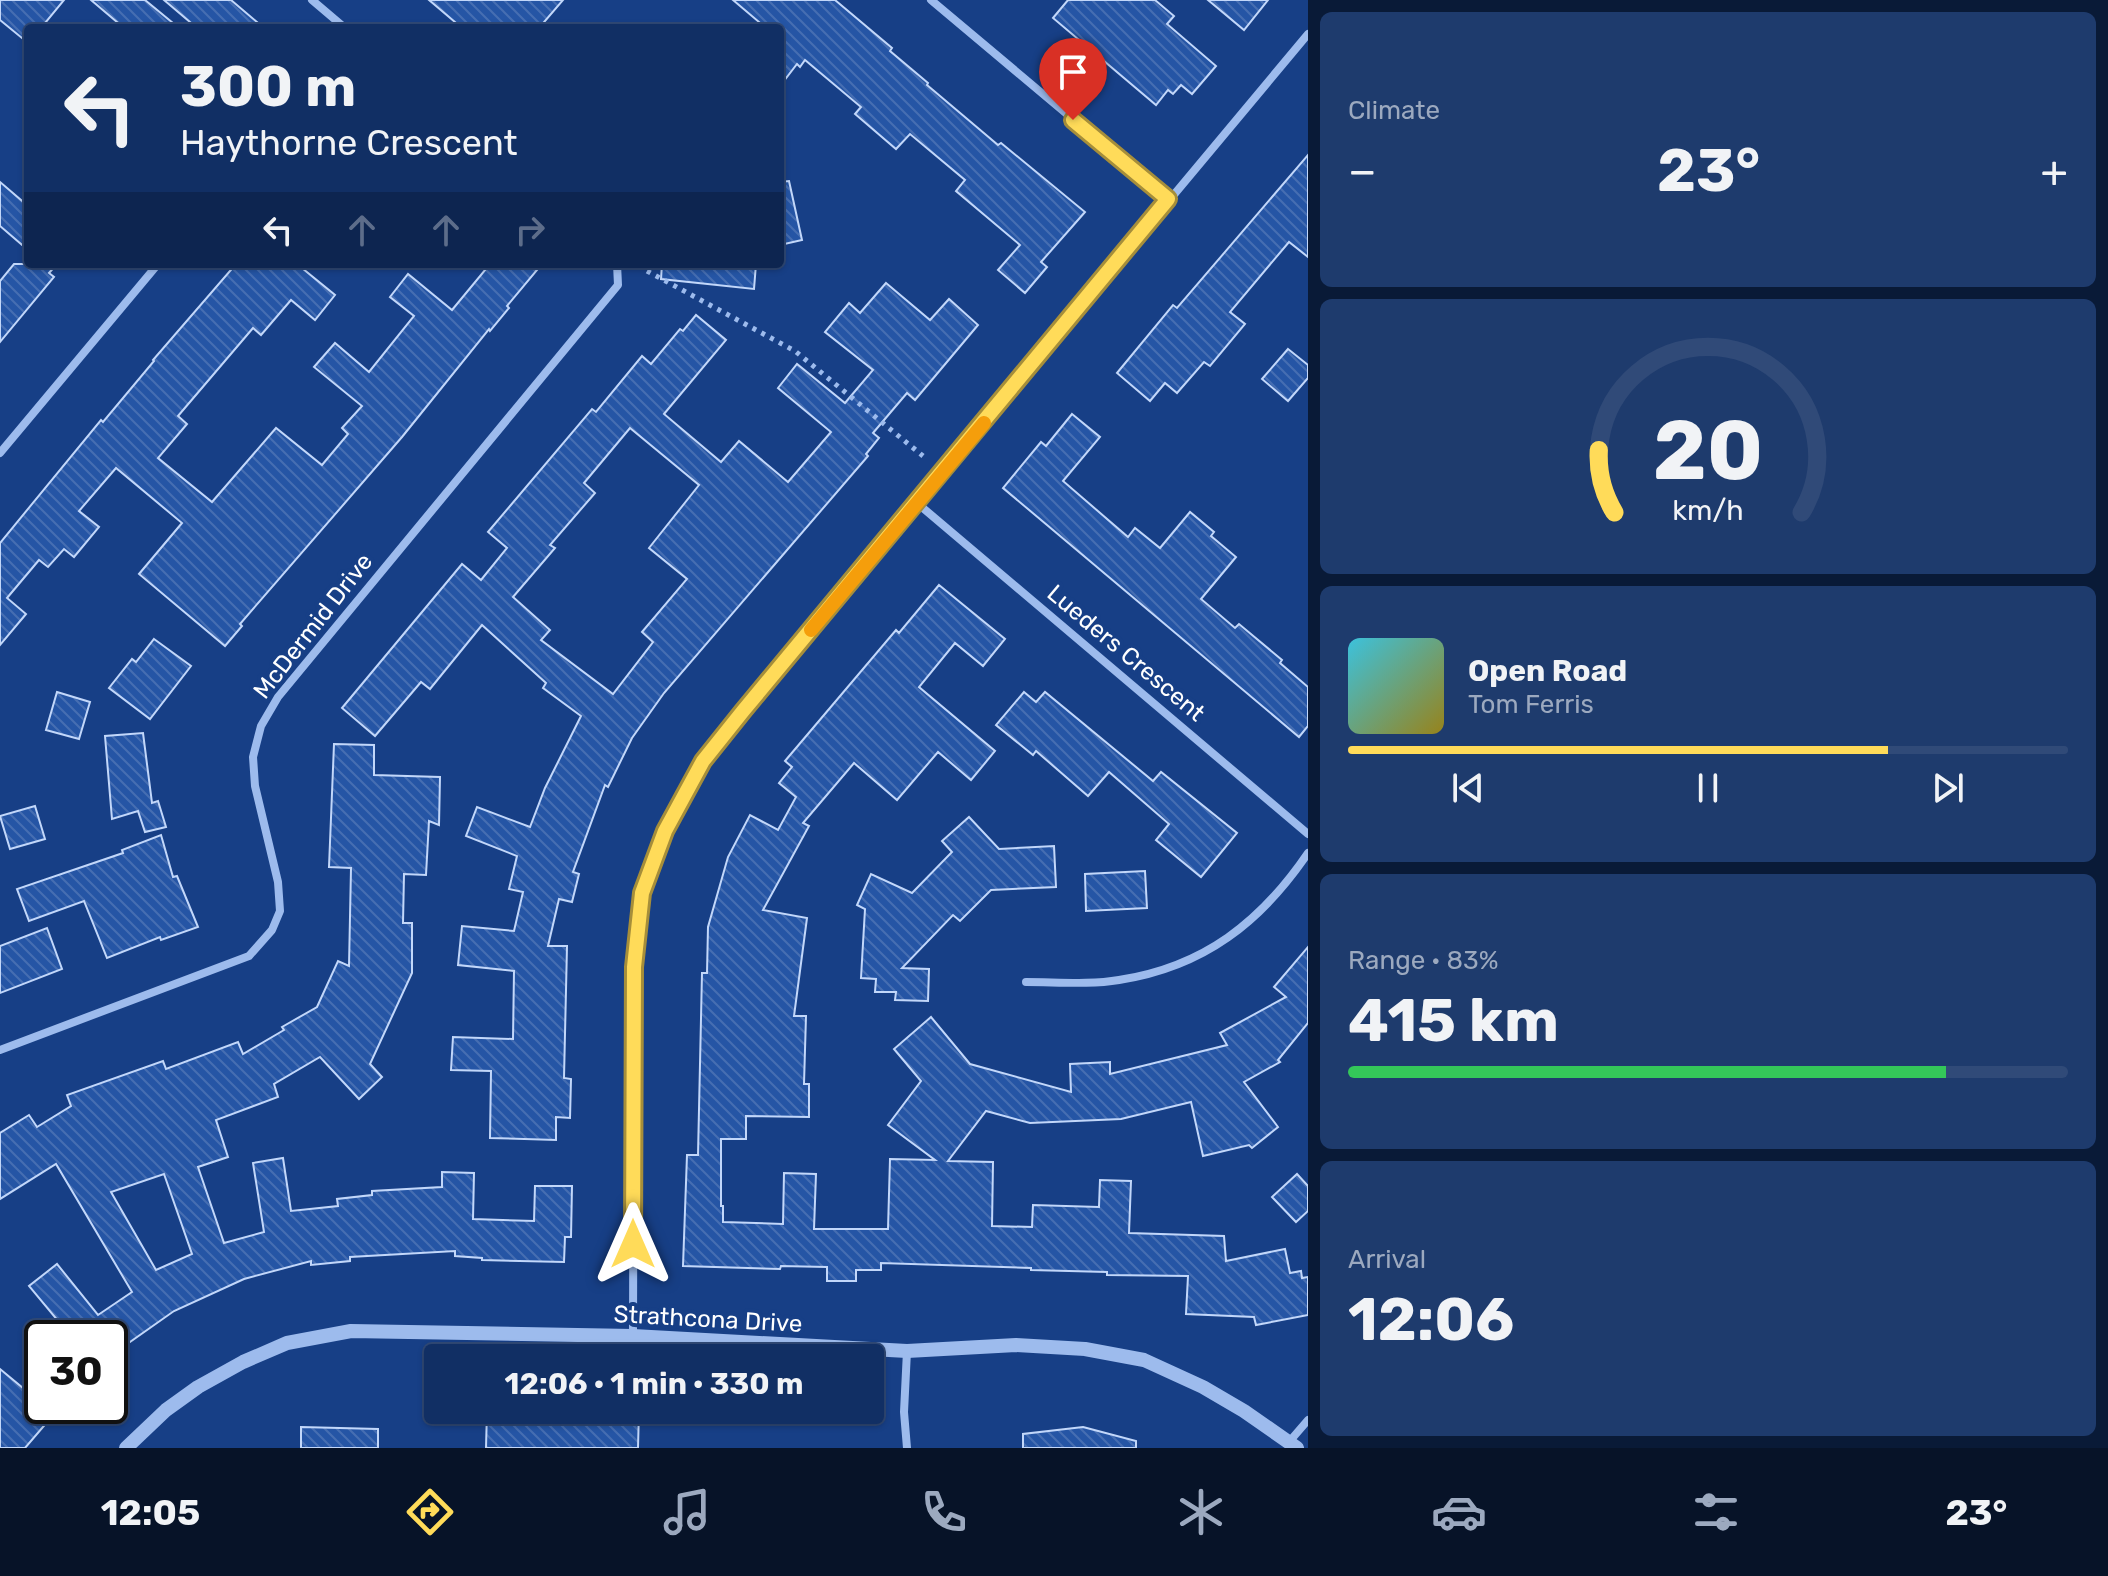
<!DOCTYPE html>
<meta charset="utf-8">
<style>
body{margin:0;font-family:Rubik,sans-serif;background:#1e3b6d;color:#f1f3f6;height:100vh;display:flex;flex-direction:column;font-size:30px;white-space:nowrap}
*{box-sizing:border-box;margin:0}
p{font-size:26px;color:#9ca9bf}
.icon{flex:none;width:44px;height:44px;fill:none;stroke:currentColor;stroke-width:2;stroke-linecap:round;stroke-linejoin:round}
.map{position:relative;flex:1;overflow:hidden}
.side{display:flex;flex-direction:column;gap:12px;padding:12px;background:#091a37;width:800px}
.side>*{flex:none}
.guide{position:absolute;left:24px;top:24px;width:760px;height:244px;border-radius:8px;box-shadow:0 2px 6px #0004,0 0 0 2px #304a78;background:#112f64;color:#f1f3f6;overflow:hidden}
.speed{position:absolute;left:24px;top:1320px;display:flex;gap:16px;font-size:40px;font-weight:700;text-align:center}
.speed>*{display:grid;place-content:center;width:104px;height:104px;border-radius:50%;background:#112f64;box-shadow:0 2px 6px #0004,0 0 0 2px #304a78;line-height:1}
.speed .limit{border:4px solid #111;border-radius:12px;background:#fff;color:#111}
.pin{position:absolute;display:grid;place-items:center;width:68px;height:68px;color:#fff;margin:-82px -34px;border-radius:50% 50% 50% 0;rotate:-45deg;box-shadow:0 0 8px #0007}
.pin .icon{rotate:45deg}
.me{position:absolute;width:88px;margin:-44px;rotate:0deg;stroke-linejoin:round;filter:drop-shadow(0 0 6px #0008)}
.turn{display:flex;align-items:center;gap:28px;height:168px;padding:0 24px;font-size:36px}
.turn .icon{width:104px;height:104px;stroke-width:2.5}
.turn b{display:block;font-size:56px;line-height:68px}
.lanes{display:flex;align-items:center;height:76px;padding:0 24px;background:#0003;justify-content:center;gap:40px;direction:ltr}
.lanes .off{opacity:.35}
.big{font-size:60px;font-weight:700;line-height:1.1}
.side .card{flex:1;display:flex;flex-direction:column;justify-content:center;gap:12px;min-width:0;padding:0 28px;border-radius:12px;background:#1e3b6d}
.side .dial{align-items:center;gap:0}
.dial svg{height:208px;overflow:visible;fill:none;stroke:#304a78;stroke-width:7;stroke-linecap:round;text-anchor:middle}
.dial text{fill:#f1f3f6;stroke:none}
.song{display:flex;align-items:center;gap:24px}
.cover{width:96px;height:96px;border-radius:12px;background:linear-gradient(135deg,hsl(190 70% 55%),hsl(50 70% 35%))}
.played{height:8px;border-radius:4px;background:linear-gradient(90deg,#ffdb59 75%,#304a78 75%)}
.keys{display:flex;justify-content:space-around;direction:ltr}
.heat{display:flex;justify-content:space-between;align-items:center;font-size:44px;direction:ltr}
.charge{height:12px;border-radius:6px;background:linear-gradient(90deg,#34c759 83%,#304a78 0)}
.trip{position:absolute;left:424px;top:1344px;width:460px;height:80px;border-radius:8px;background:#112f64;box-shadow:0 2px 6px #0004,0 0 0 2px #304a78;font-weight:700;line-height:80px;text-align:center}
.dock{display:flex;height:128px;justify-content:space-around;align-items:center;background:#071328;color:#9ca9bf}
.dock .icon{width:56px;height:56px}
.dock .on{color:#ffdb59}
.dock b{font-size:36px;color:#f1f3f6}
main{display:flex;flex:1;min-height:0}
.map>svg:first-child{display:block}
.building{fill:url(#building-back-hatch);stroke:#c2d7fa;stroke-width:2;fill-rule:evenodd}
.lines{fill:none;stroke-linecap:round;stroke-linejoin:round}
.path{stroke:#9dbbed;stroke-width:5;stroke-dasharray:4 6;stroke-linecap:butt}
.minor{stroke:#9dbbed;stroke-width:8}
.tertiary{stroke:#9dbbed;stroke-width:14}
.route-casing{stroke:#a68e3a;stroke-width:20}
.route{stroke:#ffdb59;stroke-width:14}
.slow{stroke:#f59e0b;stroke-width:14}
.labels{text-anchor:middle;dominant-baseline:central;stroke-width:8;stroke-linejoin:round;paint-order:stroke}
.street-label{font-size:24px;fill:#fff;stroke:#173f86}
</style>
<main>
<div class="map">
<svg width="1308" height="1448" viewBox="0 0 1308 1448">
<defs>
<pattern id="building-back-hatch" width="6" height="6" patternUnits="userSpaceOnUse" patternTransform="scale(2)"><rect width="6" height="6" fill="#2555a5"/><path d="M-1 5l2 2M0 0l6 6M5-1l2 2" fill="none" stroke="#466eb2"/></pattern>
</defs>
<rect width="100%" height="100%" fill="#173f86"/>
<g class="building">
<path d="M0,0h64l-23,28h-13v15l-28,-23z"/>
<path d="M91,0h54l34,28h-55z"/>
<path d="M164,0h67l33,28h-67z"/>
<path d="M429,0h134l-24,28h-77z"/>
<path d="M733,0h102l57,48 -2,3 38,32 -1,2 71,60 3,-2 84,69 -44,50 6,5 -22,26 -27,-23 22,-25 -64,-54 9,-11 -55,-46 -14,15 -41,-35 6,-7 -56,-47 -5,7 -3,-3 -17,22v-58h-14z"/>
<path d="M1068,0h87l19,16 -7,8 49,42 -24,28 -11,-9 -8,9 -5,-4 -12,15 -103,-87z"/>
<path d="M1208,0h60l-24,30z"/>
<path d="M1308,155v102l-19,-15 -59,70 15,12 -35,42 -6,-4 -27,31 -12,-10 -15,18 -33,-28 56,-68 4,3z"/>
<path d="M789,181l13,59 -22,5v-63z"/>
<path d="M0,182l28,24v44l-28,-24z"/>
<path d="M14,264h43l-8,9 5,4 -54,65v-61z"/>
<path d="M236,264h61l38,31 -20,25 -24,-20 -30,35 -8,-7 -75,88 9,8 -29,34 54,44 64,-74 46,37 26,-31 -6,-6 20,-22 -48,-39 21,-24 34,29 45,-56 -24,-19 18,-23 44,36 38,-46h52l-35,42 2,2 -19,23 -1,-2 -87,108 -162,187 2,2 -17,20 -86,-72 43,-51 -66,-55 -37,43 20,16 -25,30 -10,-8 -16,18 -9,-7 -32,38 19,16 -26,31v-102l101,-123 2,2 51,-61 -1,-1z"/>
<path d="M662,264h94l-2,25 -93,-10z"/>
<path d="M886,283l44,37 19,-21 29,26 -63,75 -8,-7 -34,40 6,5 -13,16 2,2 -204,237 -32,45 -24,49 -3,-2 -32,87 6,2 -7,28 -13,-3 -11,47h19l-3,132 7,1 -1,39 -14,-1v23l-66,-2 1,-67 -40,-1 2,-33 60,2 1,-68 -56,-6 4,-39 52,5 9,-39 -14,-3 8,-33 -51,-20 11,-29 53,20 15,-39 36,-72 -38,-28 3,-5 -64,-58 -52,64 -9,-7 -46,54 -33,-28 120,-144 19,16 26,-32 -19,-16 104,-123 4,3 46,-56 9,8 29,-35 3,2 13,-16 30,25 -62,74 57,48 18,-21 49,41 43,-50 -53,-44 19,-24 48,39 28,-33 -48,-38 24,-29 11,10zM630,428l69,57 -50,63 38,31 -45,53 11,10 -40,52 -72,-54 9,-10 -37,-33 42,-49 -5,-3 45,-52 -11,-10z"/>
<path d="M1288,349l20,16v13l-20,23 -26,-22z"/>
<path d="M1072,414l28,23 -37,44 65,56 7,-9 25,20 30,-36 24,20 -3,4 25,21 -35,42 34,29 4,-4 43,36 -2,3 28,24v39l-9,11 -296,-249 38,-46 5,4z"/>
<path d="M939,585l66,54 -22,27 -28,-23 -36,44 76,64 -24,29 -33,-28 -41,48 -43,-37 -51,60 6,3 -46,84 44,8 -13,98h12l-2,68h5v33l-63,-1v23h-25v67h2v16l60,2 1,-51 32,1 -2,55h74l2,-70 45,1 -47,-35 33,-44 -27,-32 37,-32 39,47 101,28 -1,-28 40,-2v12l117,-29 -7,-12 66,-36 -12,-10 34,-40v76l-30,37 2,2 -36,20 34,45 -26,21 -3,-3 -46,11 -12,-54 -70,17 -91,4 -44,-12 -38,50 45,1 -1,64 40,1 1,-22 66,2 1,-27 31,1 -2,52 95,3 2,25 59,-12 5,24 11,-2 1,7 6,-1v38l-52,10 -2,-8 -68,-3 2,-38 -81,-1v-3l-76,-2v-2l-150,-5v7h-25v11h-29v-14l-46,-1 -1,3 -97,-3 4,-111h11l4,-182h5l1,-46 20,-70 22,-42 28,15 18,-33 -17,-14 13,-16 -7,-6 111,-131 3,3z"/>
<path d="M154,639l37,27 -41,53 -41,-31 23,-29 4,3z"/>
<path d="M57,692l33,10 -11,37 -33,-9z"/>
<path d="M1024,692l12,10 9,-10 108,89 8,-9 76,61 -36,44 -45,-37 13,-16 -60,-52 -21,24 -52,-45 -3,4 -37,-30z"/>
<path d="M143,733l9,70 6,-2 8,26 -21,5 -7,-21 -26,8 -7,-83z"/>
<path d="M334,744l40,1v30l66,2 -1,48 -10,-4 -3,54 -22,-1 -1,49h9v50l-42,91 12,13 -23,22 -39,-42 -46,27 4,13 -62,23 12,37 -30,10 26,76 40,-11 -11,-69 30,-5 8,53 47,-5 -1,-7 35,-4v-4l70,-4v-15l32,1 -1,46 61,2 1,-35h37l-1,51h-6l-1,25 -82,-2v-2l-27,-2v-5l-105,6v4l-39,4v-4l-67,18 -70,32 -64,45v-18h-47l6,-4 -40,-48 28,-22 41,51 34,-23 -76,-128 -56,35v-66l29,-18 8,12 34,-21 -4,-11 96,-34 3,8 72,-27 5,12 41,-24 -2,-3 35,-20 21,-46 11,5 2,-98 -22,-1zM164,1174l28,80 -36,16 -45,-78z"/>
<path d="M35,806l10,33 -35,10 -10,-33z"/>
<path d="M969,817l30,32 55,-3 2,41 -65,3 -31,31 -7,-6 -51,53 27,1 -1,32 -33,-1 1,-8h-21l1,-13 -15,-1 4,-69 -8,-4 14,-31 41,19 40,-41 -10,-11z"/>
<path d="M161,835l12,42 4,-1 21,51 -37,13 -1,-3 -53,21 -23,-57 -55,20 -12,-32 106,-36 -1,-3z"/>
<path d="M1145,871l2,37 -61,3 -1,-37z"/>
<path d="M47,928l15,41 -62,24v-47z"/>
<path d="M1297,1174l11,12v25l-12,11 -24,-25z"/>
<path d="M42,1366v40h19l-36,42h-25v-79l23,19z"/>
<path d="M487,1410h152l-1,38h-152z"/>
<path d="M301,1427l77,2v19h-77z"/>
<path d="M1083,1427l53,14v7h-113v-14z"/>
</g>
<g class="lines">
<path class="path" d="M647,271l148,80 128,105"/>
<g class="minor">
<path d="M312,0l33,28"/>
<path d="M931,0l237,199"/>
<path d="M0,453l158,-189"/>
<path d="M917,503l391,331"/>
<path d="M1026,982c31,0 64,3 93,-2 85,-13 142,-58 189,-127"/>
<path d="M0,1050l249,-94 23,-26 8,-19 -2,-29 -23,-96 -2,-29 8,-31 17,-29 340,-412 -1,-21"/>
<path d="M633,1336l1,-369 8,-74 23,-62 38,-70 40,-50 565,-677"/>
<path d="M907,1351l-3,61 3,36"/>
<path d="M1289,1442l19,-22"/>
</g>
<path class="tertiary" d="M126,1448l40,-38 32,-23 45,-25 44,-19 64,-12 282,5 274,15 109,-6 69,4 59,11 59,27 41,24 53,37"/>
</g>
<g class="lines">
<g class="route-casing">
<path id="route" d="M633,1244l1,-277 8,-74 23,-62 38,-70 40,-50 425,-512 -95,-79"/>
</g>
<use href="#route" class="route"/>
<path class="slow" d="M811,630l173,-207"/>
</g>
<g class="labels">
<g class="street-label">
<text transform="translate(313 626) rotate(-52)">McDermid Drive</text>
<text transform="translate(1126 653) rotate(40)">Lueders Crescent</text>
<text transform="translate(708 1319) rotate(3)">Strathcona Drive</text>
</g>
</g>
</svg>
<div class="speed"><div class="limit">30</div></div>
<div class="pin" style="left:1073px;top:120px;background:#d93025"><svg class="icon" aria-label="arrive" viewBox="0 0 24 24"><path d="M6 21V4h12l-3 4 3 4H6"/></svg></div>
<svg class="me" style="left:633px;top:1244px" viewBox="-20 -20 40 40"><path d="M0-17L14 15 0 8-14 15z" fill="#ffdb59" stroke="#fff" stroke-width="4"/></svg>
<div class="trip">12:06 · 1 min · 330 m</div>
<div class="guide">
<div class="turn"><svg class="icon" aria-label="left" viewBox="0 0 24 24"><path d="M17 20v-9H6M10 6l-5 5 5 5"/></svg><div><b>300 m</b>Haythorne Crescent</div></div>
<div class="lanes"><svg class="icon" aria-label="left" viewBox="0 0 24 24"><path d="M17 20v-9H6M10 6l-5 5 5 5"/></svg><svg class="icon off" aria-label="ahead" viewBox="0 0 24 24"><path d="M12 20V5M6 11l6-6 6 6"/></svg><svg class="icon off" aria-label="ahead" viewBox="0 0 24 24"><path d="M12 20V5M6 11l6-6 6 6"/></svg><svg class="icon off" aria-label="right" viewBox="0 0 24 24"><path d="M7 20v-9h11M14 6l5 5-5 5"/></svg></div>
</div>
</div>
<section class="side">
<div class="card"><p>Climate</p>
<div class="heat"><a>−</a><b class="big">23°</b><a>+</a></div>
</div>
<div class="card dial"><svg viewBox="0 0 100 80">
<path d="M14 69A42 42 0 1 1 86 69"/>
<path d="M14 69A42 42 0 0 1 8 45" stroke="#ffdb59"/>
<text x="50" y="56" font-size="32" font-weight="700">20</text>
<text x="50" y="72" font-size="11">km/h</text>
</svg></div>
<div class="card">
<div class="song"><i class="cover"></i><div><b>Open Road</b><p>Tom Ferris</p></div></div>
<div class="played"></div>
<div class="keys"><svg class="icon" aria-label="previous" viewBox="0 0 24 24"><path d="M18 5L8 12l10 7zM5 5v14"/></svg><svg class="icon" aria-label="pause" viewBox="0 0 24 24"><path d="M8 5v14M16 5v14"/></svg><svg class="icon" aria-label="next" viewBox="0 0 24 24"><path d="M6 5l10 7-10 7zM19 5v14"/></svg></div>
</div>
<div class="card"><p>Range · 83%</p><b class="big">415 km</b><div class="charge"></div></div>
<div class="card"><p>Arrival</p><b class="big">12:06</b></div>
</section>
</main>
<nav class="dock">
<b>12:05</b>
<svg class="icon on" aria-label="directions" viewBox="0 0 24 24"><path d="M12 3l9 9-9 9-9-9zM9 14v-3h6M13 9l2 2-2 2"/></svg>
<svg class="icon" aria-label="music" viewBox="0 0 24 24"><path d="M9 18V5l10-2v13"/><circle cx="6" cy="18" r="3"/><circle cx="16" cy="16" r="3"/></svg>
<svg class="icon" aria-label="phone" viewBox="0 0 24 24"><path d="M5 4h4l2 5-3 2q2 4 5 5l2-3 5 2v4C11 20 4 13 5 4z"/></svg>
<svg class="icon" aria-label="climate" viewBox="0 0 24 24"><path d="M12 3v18M4 7l16 10M4 17L20 7"/></svg>
<svg class="icon" aria-label="car" viewBox="0 0 24 24"><path d="M5 17H2v-5l4-1 3-4h7l3 4 3 1v5h-3M9 17h6M6 11h13"/><circle cx="7" cy="17" r="2"/><circle cx="17" cy="17" r="2"/></svg>
<svg class="icon" aria-label="filters" viewBox="0 0 24 24"><path d="M4 7h16M4 17h16"/><circle cx="9" cy="7" r="2"/><circle cx="15" cy="17" r="2"/></svg>
<b>23°</b>
</nav>
